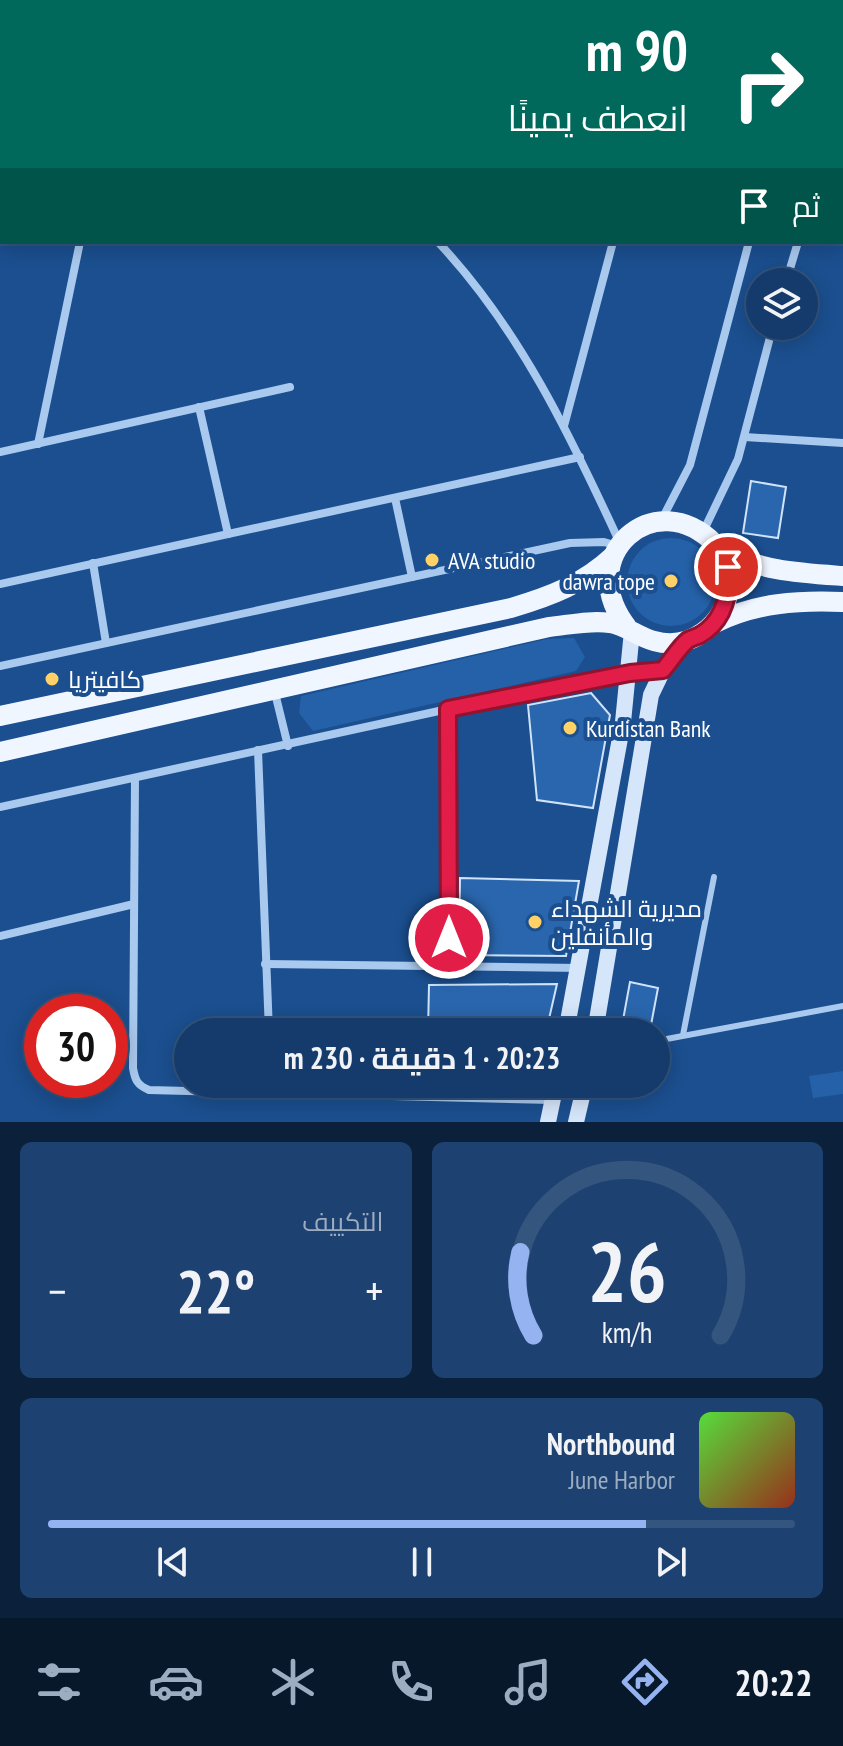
<!DOCTYPE html>
<html lang="ar">
<meta charset="utf-8">
<style>
body{margin:0;font-family:"PT Sans Narrow",Cairo,sans-serif;background:#1d4271;color:#f1f3f6;direction:rtl;height:100vh;display:flex;flex-direction:column;font-size:30px;white-space:nowrap}
*{box-sizing:border-box;margin:0}
p{font-size:26px;color:#9dadc1}
.icon{flex:none;width:44px;height:44px;fill:none;stroke:currentColor;stroke-width:2;stroke-linecap:round;stroke-linejoin:round}
.map{position:relative;height:1122px;overflow:hidden;direction:ltr}
.details{display:flex;flex-direction:column;gap:20px;padding:20px;background:#0b203b;flex:1}
.details>*{flex:none}
.guide{position:absolute;left:0px;top:0px;width:844px;height:244px;box-shadow:0 4px 20px #0003,0 0 0 2px #33557e;direction:rtl;background:#00695c;color:#fff;overflow:hidden}
.buttons{position:absolute;left:746px;top:268px;display:grid;gap:16px}
.buttons a{display:grid;place-items:center;width:72px;height:72px;border-radius:50%;background:#143b6b;box-shadow:0 4px 20px #0003,0 0 0 2px #33557e;font-size:40px}
.speed{position:absolute;left:24px;top:994px;display:flex;gap:16px;font-size:40px;font-weight:700;text-align:center}
.speed>*{display:grid;place-content:center;width:104px;height:104px;border-radius:50%;background:#143b6b;box-shadow:0 4px 20px #0003,0 0 0 2px #33557e;line-height:1}
.speed .limit{border:12px solid #d22;background:#fff;color:#111}
.pin{position:absolute;display:grid;place-items:center;width:68px;height:68px;color:#fff;margin:-34px;border:4px solid #fff;border-radius:50%;box-shadow:0 2px 8px #0007}
.me{position:absolute;width:88px;margin:-44px;rotate:0deg;stroke-linejoin:round;filter:drop-shadow(0 0 6px #0008)}
.turn{display:flex;align-items:center;gap:28px;height:168px;padding:0 24px;font-size:36px}
.turn .icon{width:104px;height:104px;stroke-width:2.5}
.turn b{display:block;font-size:56px;line-height:68px}
.then{display:flex;align-items:center;height:76px;padding:0 24px;background:#0003;gap:16px;font-size:30px}
.big{font-size:60px;font-weight:700;line-height:1.1}
.details .widget{flex:1;display:flex;flex-direction:column;justify-content:center;gap:12px;min-width:0;padding:0 28px;border-radius:12px;background:#1d4271}
.details .dial{align-items:center;gap:0}
.dial svg{height:208px;overflow:visible;fill:none;stroke:#33557e;stroke-width:7;stroke-linecap:round;text-anchor:middle}
.dial text{fill:#f1f3f6;stroke:none}
.song{display:flex;align-items:center;gap:24px}
.cover{width:96px;height:96px;border-radius:12px;background:linear-gradient(135deg,hsl(110 70% 55%),hsl(10 70% 35%))}
.played{height:8px;border-radius:4px;background:linear-gradient(90deg,#95b2f1 80%,#33557e 80%)}
.keys{display:flex;justify-content:space-around;direction:ltr}
.heat{display:flex;justify-content:space-between;align-items:center;font-size:44px;direction:ltr}
.details .tiles{flex:1;display:grid;gap:20px;grid-template-columns:1fr 1fr}
.widget:last-child{grid-column:span 2}
.trip{position:absolute;left:174px;top:1018px;width:496px;height:80px;border-radius:40px;background:#143b6b;box-shadow:0 4px 20px #0003,0 0 0 2px #33557e;font-weight:700;line-height:80px;text-align:center;direction:rtl}
.menu{display:flex;height:128px;justify-content:space-around;align-items:center;background:#08182b;color:#9dadc1}
.menu .icon{width:56px;height:56px}
.menu .selected{color:#95b2f1}
.menu b{font-size:36px;color:#f1f3f6}
.map>svg:first-child{display:block}
.green{fill:#2461a8}
.building{fill:#2a66ad;stroke:#cfe3fa;stroke-width:2}
.lines{fill:none;stroke-linecap:round;stroke-linejoin:round}
.lane{stroke:#a9c9ee;stroke-width:6}
.street{stroke:#a9c9ee;stroke-width:8}
.secondary{stroke:#d6e6fa;stroke-width:16}
.primary{stroke:#f0f6ff;stroke-width:20}
.route-casing{stroke:#92132f;stroke-width:20}
.route{stroke:#e11d48;stroke-width:14}
.poi-dot{fill:#ffd166;stroke:#1b4f8f;stroke-width:3}
.labels{text-anchor:middle;dominant-baseline:central;stroke-width:8;stroke-linejoin:round;paint-order:stroke}
.poi-label{font-size:24px;fill:#fff;stroke:#1b4f8f;text-anchor:start}
</style>
<div class="map">
<svg width="843" height="1122" viewBox="0 0 843 1122">
<rect width="100%" height="100%" fill="#1b4f8f"/>
<g class="green">
<circle cx="671" cy="582" r="44"/>
<path d="M574,638l11,19 -9,14 -263,60 -14,-18 2,-17 246,-57z"/>
<path d="M843,1071v23l-30,4 -4,-22z"/>
</g>
<g class="building">
<path d="M751,481l35,6 -8,51 -35,-5z"/>
<path d="M591,693l19,22 -17,93 -56,-8 -9,-95z"/>
<path d="M460,878l119,3 -13,75 -107,-1z"/>
<path d="M630,982l28,6 -7,37 -28,-5z"/>
<path d="M557,984l-11,48h-118l1,-47z"/>
</g>
<g class="lines">
<g class="lane">
<path d="M683,1035l31,-158"/>
<path d="M656,1041l187,-35"/>
</g>
<g class="street">
<path d="M86,0l5,2"/>
<path d="M362,0l3,2"/>
<path d="M670,0v2"/>
<path d="M800,0l1,2"/>
<path d="M322,2l1,-2"/>
<path d="M373,2l1,-2"/>
<path d="M500,2l1,-2"/>
<path d="M842,42l1,-18"/>
<path d="M0,218h2"/>
<path d="M438,242c81,86 132,193 181,299"/>
<path d="M786,282l12,-40"/>
<path d="M199,407l29,127"/>
<path d="M564,426l49,-184"/>
<path d="M745,437l98,6"/>
<path d="M38,444l42,-202"/>
<path d="M0,452l290,-65"/>
<path d="M395,498l17,79"/>
<path d="M661,521l29,-56 59,-223"/>
<path d="M703,532l35,-73 35,-133"/>
<path d="M93,563l13,80"/>
<path d="M0,584l580,-127"/>
<path d="M0,666l570,-123 34,-1 14,4"/>
<path d="M274,689l14,57"/>
<path d="M448,709l1,257"/>
<path d="M258,750l11,282"/>
<path d="M135,778l-2,290c2,12 4,17 16,22l404,10"/>
<path d="M0,807l448,-98 182,-36 33,-3"/>
<path d="M0,936l134,-32"/>
<path d="M265,964l315,4"/>
</g>
<g class="secondary">
<path d="M566,1032l57,-310 9,-91"/>
<path d="M595,1032l56,-337 12,-25 24,-29"/>
<path d="M548,1122l8,-38"/>
<path d="M576,1122l9,-38"/>
</g>
<g class="primary">
<path d="M720,549c38,22 80,24 123,27"/>
<path d="M715,623c40,-20 84,-23 128,-21"/>
<path d="M0,716l511,-108c40,-12 72,-24 102,-52"/>
<path d="M0,752l549,-125c20,-2 41,-7 61,-4 17,3 28,14 44,18 36,10 70,-16 75,-52 2,-15 -3,-34 -14,-45 -60,-61 -143,12 -88,83"/>
</g>
</g>
<g class="lines">
<g class="route-casing">
<path id="route" d="M449,938l-1,-229 182,-36 33,-3c8,-9 16,-23 25,-30 4,-2 8,-3 12,-5 25,-15 30,-41 28,-68"/>
</g>
<use href="#route" class="route"/>
</g>
<g class="poi-dot">
<circle cx="432" cy="560" r="8"/>
<circle cx="671" cy="581" r="8"/>
<circle cx="52" cy="679" r="8"/>
<circle cx="570" cy="728" r="8"/>
<circle cx="535" cy="922" r="8"/>
</g>
<g class="labels">
<g class="poi-label">
<text x="448" y="560">AVA studio</text>
<text x="655" y="581" text-anchor="end">dawra tope</text>
<text x="68" y="679">كافيتريا</text>
<text x="586" y="728">Kurdistan Bank</text>
<text x="551" y="908">مديرية الشهداء<tspan x="551" dy="28">والمأنفلين</tspan></text>
</g>
</g>
</svg>
<div class="buttons">
<a><svg class="icon" aria-label="layers" viewBox="0 0 24 24"><path d="M12 4l9 5-9 5-9-5zM3 14l9 5 9-5"/></svg></a>
</div>
<div class="speed"><div class="limit">30</div></div>
<div class="pin" style="left:728px;top:567px;background:#d93025"><svg class="icon" aria-label="arrive" viewBox="0 0 24 24"><path d="M6 21V4h12l-3 4 3 4H6"/></svg></div>
<svg class="me" style="left:449px;top:938px" viewBox="-20 -20 40 40"><circle r="17" fill="#e11d48" stroke="#fff" stroke-width="3"/><path d="M0-11L8 9 0 5-8 9z" fill="#fff"/></svg>
<div class="trip">20:23 · 1 دقيقة · 230 m</div>
<div class="guide">
<div class="turn"><svg class="icon" aria-label="right" viewBox="0 0 24 24"><path d="M7 20v-9h11M14 6l5 5-5 5"/></svg><div><b>90 m</b>انعطف يمينًا</div></div>
<div class="then">ثم<svg class="icon" aria-label="arrive" viewBox="0 0 24 24"><path d="M6 21V4h12l-3 4 3 4H6"/></svg></div>
</div>
</div>
<section class="details">
<div class="tiles">
<div class="widget dial"><svg viewBox="0 0 100 80">
<path d="M14 69A42 42 0 1 1 86 69"/>
<path d="M14 69A42 42 0 0 1 9 37" stroke="#95b2f1"/>
<text x="50" y="56" font-size="32" font-weight="700">26</text>
<text x="50" y="72" font-size="11">km/h</text>
</svg></div>
<div class="widget"><p>التكييف</p>
<div class="heat"><a>−</a><b class="big">22°</b><a>+</a></div>
</div>
<div class="widget">
<div class="song"><i class="cover"></i><div><b>Northbound</b><p>June Harbor</p></div></div>
<div class="played"></div>
<div class="keys"><svg class="icon" aria-label="previous" viewBox="0 0 24 24"><path d="M18 5L8 12l10 7zM5 5v14"/></svg><svg class="icon" aria-label="pause" viewBox="0 0 24 24"><path d="M8 5v14M16 5v14"/></svg><svg class="icon" aria-label="next" viewBox="0 0 24 24"><path d="M6 5l10 7-10 7zM19 5v14"/></svg></div>
</div>
</div>
</section>
<nav class="menu">
<b>20:22</b>
<svg class="icon selected" aria-label="directions" viewBox="0 0 24 24"><path d="M12 3l9 9-9 9-9-9zM9 14v-3h6M13 9l2 2-2 2"/></svg>
<svg class="icon" aria-label="music" viewBox="0 0 24 24"><path d="M9 18V5l10-2v13"/><circle cx="6" cy="18" r="3"/><circle cx="16" cy="16" r="3"/></svg>
<svg class="icon" aria-label="phone" viewBox="0 0 24 24"><path d="M5 4h4l2 5-3 2q2 4 5 5l2-3 5 2v4C11 20 4 13 5 4z"/></svg>
<svg class="icon" aria-label="climate" viewBox="0 0 24 24"><path d="M12 3v18M4 7l16 10M4 17L20 7"/></svg>
<svg class="icon" aria-label="car" viewBox="0 0 24 24"><path d="M5 17H2v-5l4-1 3-4h7l3 4 3 1v5h-3M9 17h6M6 11h13"/><circle cx="7" cy="17" r="2"/><circle cx="17" cy="17" r="2"/></svg>
<svg class="icon" aria-label="filters" viewBox="0 0 24 24"><path d="M4 7h16M4 17h16"/><circle cx="9" cy="7" r="2"/><circle cx="15" cy="17" r="2"/></svg>
</nav>
